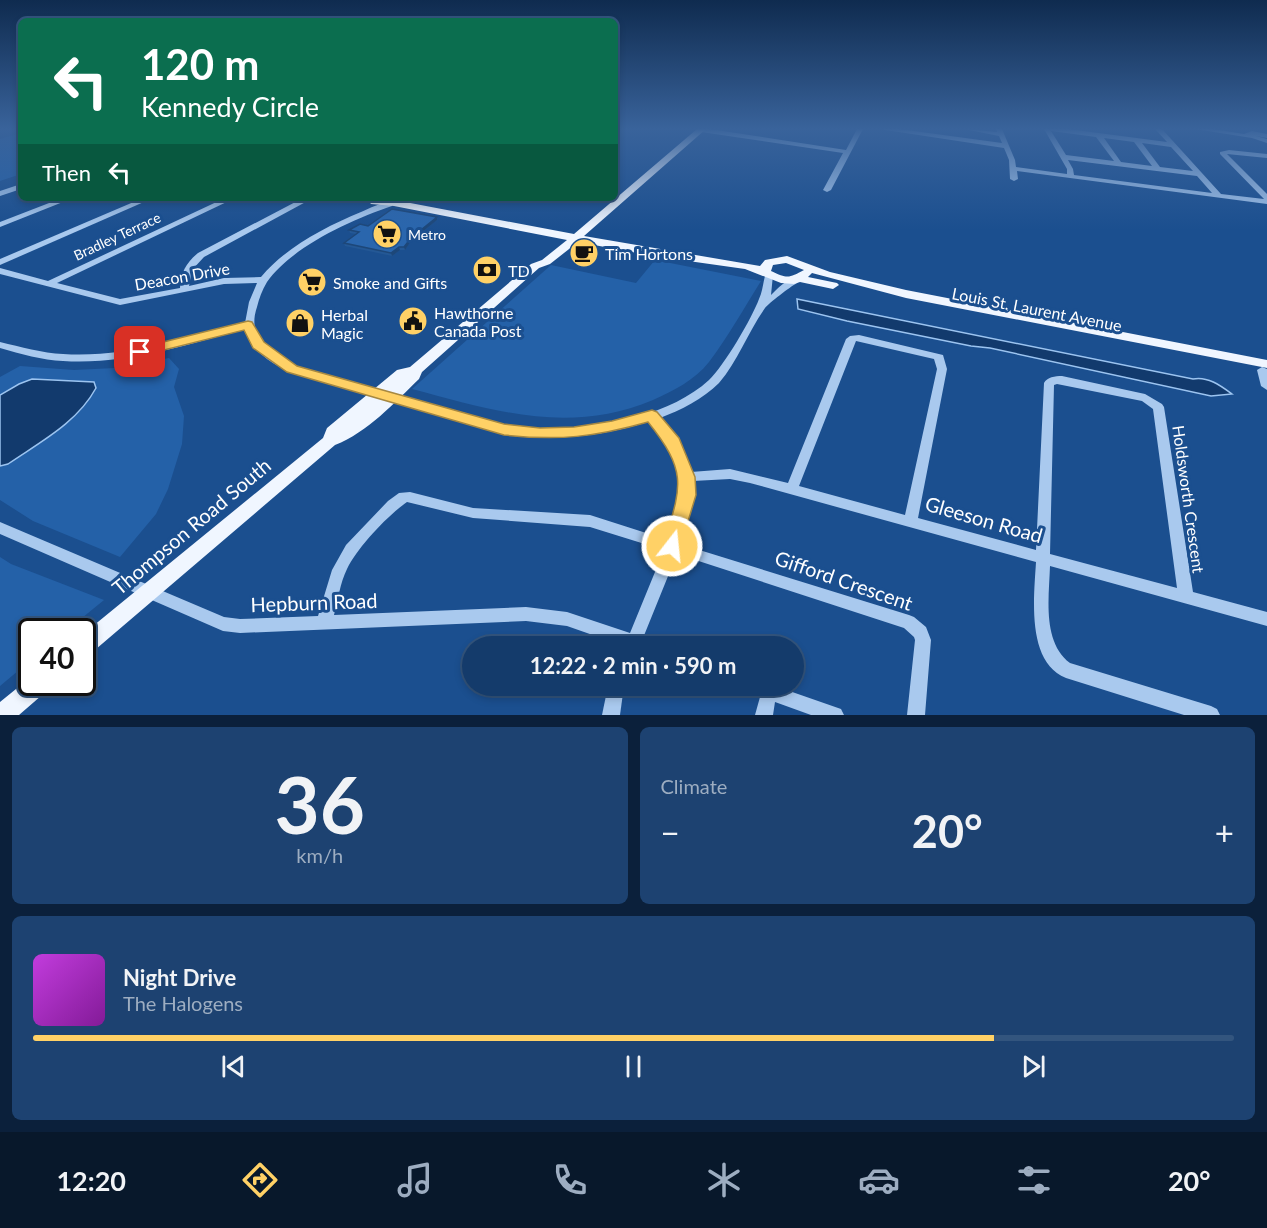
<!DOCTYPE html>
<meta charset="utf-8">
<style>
body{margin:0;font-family:Lato,sans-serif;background:#1d4271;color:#f1f3f6;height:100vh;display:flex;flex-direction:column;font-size:22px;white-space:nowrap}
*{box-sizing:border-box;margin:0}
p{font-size:20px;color:#9dadc1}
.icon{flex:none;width:33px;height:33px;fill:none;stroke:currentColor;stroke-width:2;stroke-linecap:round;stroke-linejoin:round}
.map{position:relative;height:715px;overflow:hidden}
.side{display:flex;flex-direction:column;gap:12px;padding:12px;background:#0b203b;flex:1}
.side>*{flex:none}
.hud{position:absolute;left:18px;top:18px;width:600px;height:183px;border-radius:9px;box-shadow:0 3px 9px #0003,0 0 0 2px #33557e;background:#0b6e4f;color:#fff;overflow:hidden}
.speed{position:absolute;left:18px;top:618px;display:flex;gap:12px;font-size:30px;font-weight:700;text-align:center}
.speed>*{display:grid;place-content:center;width:78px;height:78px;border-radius:50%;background:#143b6b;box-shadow:0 3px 9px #0003,0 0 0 2px #33557e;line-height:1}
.speed .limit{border:3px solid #111;border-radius:9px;background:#fff;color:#111}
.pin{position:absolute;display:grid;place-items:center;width:51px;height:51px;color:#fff;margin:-26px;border-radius:12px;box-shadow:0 3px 9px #0006}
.me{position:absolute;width:66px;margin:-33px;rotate:16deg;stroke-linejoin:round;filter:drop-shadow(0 0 4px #0008)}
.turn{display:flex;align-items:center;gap:21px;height:126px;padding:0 24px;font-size:27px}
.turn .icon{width:78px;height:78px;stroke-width:2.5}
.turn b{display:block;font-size:42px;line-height:51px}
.then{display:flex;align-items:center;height:57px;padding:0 24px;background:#0003;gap:12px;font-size:22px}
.big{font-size:45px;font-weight:700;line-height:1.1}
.side .card{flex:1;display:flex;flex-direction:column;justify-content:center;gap:9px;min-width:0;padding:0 21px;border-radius:9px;background:#1d4271}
.side .dial{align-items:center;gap:0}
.dial b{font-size:78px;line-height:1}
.song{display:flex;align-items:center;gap:18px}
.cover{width:72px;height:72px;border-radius:9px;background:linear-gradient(135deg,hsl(290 70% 55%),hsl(290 70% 35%))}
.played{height:6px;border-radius:3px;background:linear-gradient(90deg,#ffd166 80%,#33557e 80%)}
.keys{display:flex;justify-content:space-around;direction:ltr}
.heat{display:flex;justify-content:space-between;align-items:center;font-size:33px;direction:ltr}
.side .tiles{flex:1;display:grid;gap:12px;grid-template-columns:1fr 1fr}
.card:last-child{grid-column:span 2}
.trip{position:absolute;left:462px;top:636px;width:342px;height:60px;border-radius:30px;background:#143b6b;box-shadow:0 3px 9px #0003,0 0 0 2px #33557e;font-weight:700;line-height:60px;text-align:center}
.tab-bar{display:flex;height:96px;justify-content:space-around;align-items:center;background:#08182b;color:#9dadc1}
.tab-bar .icon{width:42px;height:42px}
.tab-bar .current{color:#ffd166}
.tab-bar b{font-size:27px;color:#f1f3f6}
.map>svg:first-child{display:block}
.green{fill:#2461a8}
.water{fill:#123a6d;stroke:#9cc4f0;stroke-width:1.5}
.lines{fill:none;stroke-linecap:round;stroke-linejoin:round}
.minor{fill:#a9c9ee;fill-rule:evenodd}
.major{fill:#f0f6ff;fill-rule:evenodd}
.wall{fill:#245895}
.shaded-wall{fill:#1d4779}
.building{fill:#2a66ad;stroke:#1d4779;stroke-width:1.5}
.route{fill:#ffd166;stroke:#a68842;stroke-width:1.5}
.labels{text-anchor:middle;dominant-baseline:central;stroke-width:6;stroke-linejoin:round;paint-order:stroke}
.far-poi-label{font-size:14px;fill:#fff;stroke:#1b4f8f;text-anchor:start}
.far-street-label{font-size:14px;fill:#fff;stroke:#1b4f8f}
.poi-label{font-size:16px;fill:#fff;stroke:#1b4f8f;text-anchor:start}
.street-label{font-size:16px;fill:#fff;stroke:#1b4f8f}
.near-street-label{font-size:20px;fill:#fff;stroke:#1b4f8f}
</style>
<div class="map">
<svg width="1267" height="715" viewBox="0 0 1267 715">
<rect width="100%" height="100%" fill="#1b4f8f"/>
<g class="green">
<path d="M21,133v41l-21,7v-42z"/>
<path d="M655,260l106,21c-17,27 -33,56 -52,81 -14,18 -36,29 -56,38 -84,35 -158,11 -241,-11l139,-124 85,18z"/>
<path d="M169,358l10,11 -5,18 10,29 -2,28 -14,45 -12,25 -36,43 -87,-36 -33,-21v-123l20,-11 54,4 41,-2z"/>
<path d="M0,557l11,7 93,36 -38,31 -34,1 -1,28 -31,26z"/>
</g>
<g class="water">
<path d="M797,299l396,80c15,-3 28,7 39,15l-21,2 -221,-48 -19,-2 -124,-25 -49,-12z"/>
<path d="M32,379l62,3 2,6c-19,35 -56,54 -88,76l-8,2v-71l19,-11z"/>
</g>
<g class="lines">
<g class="minor">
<path d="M710,129l136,21 11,-21h6l-32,61 -4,2 -4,-2 20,-37 -142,-21 -3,-2z"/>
<path d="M879,129h20l103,14 -3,-7 -35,-7 33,3 -1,-3h6l13,31 1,7 51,7v-5l-23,-40h24l99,13 -12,-13h7l59,65 43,5 -44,-45v-2l9,-2 38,4v4l-40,-4 40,40v10l-250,-33 1,8 -4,2 -4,-2 -1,-19 -5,-12zM1051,131l45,6 18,24 -48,-6zM1104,138l30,4 18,24 -31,-4zM1142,143l29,4 22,24 -33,-4zM1068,160l129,16 15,17 -138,-18 -1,-6z"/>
<path d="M1195,129h18l31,5 8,-3 15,3v4l-11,-2 11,3v4l-15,-5z"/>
<path d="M21,184v5l-21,7v-5z"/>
<path d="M62,198h11l-73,29v-5z"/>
<path d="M143,198h10l-153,67v-6z"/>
<path d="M225,198h10l-178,85 63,16 60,-11c1,-16 6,-25 18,-35l105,-55h10l-109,59 -12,13 -3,16 35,-8 37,-1c25,-30 64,-50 100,-65 9,-4 21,-10 31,-10v4c-42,14 -100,41 -125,76 -5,8 -8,17 -10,25 -3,9 -4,18 0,27 13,35 91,49 124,57 28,7 55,15 83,23 12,4 25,9 39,11 62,11 158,-1 206,-45 15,-14 43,-62 50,-81 4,-8 4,-18 7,-26h6l1,2 -2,20c7,-7 16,-17 26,-16l2,2 -2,2c-7,4 -28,20 -32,25 -17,24 -27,53 -46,75 -16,16 -38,27 -59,35l21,29 10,25 39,-3 58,14 58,-144 4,-3 9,-1 84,20 4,14 -29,149 118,32 8,-167c3,-6 11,-7 18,-7l83,18 17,10 2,3 29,185 74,20v14l-217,-60c-1,31 -8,76 20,97l141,43 6,3 3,6h-36l-118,-37c-40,-16 -32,-81 -30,-116l-286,-79 -20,-4 -37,2c1,22 -6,43 -13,63l229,71 5,2 12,10 5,13 -6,75h-18l8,-75 -1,-3 -10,-9 -227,-74 -34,84 7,3 2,5h-28l-57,-20 -41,-5 -286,12 -17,-2 -223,-97v-12l224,95 16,2 78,-3 14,-46 14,-25 42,-44 11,-8 11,-1 63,16 117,7 78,25c19,-53 16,-74 -18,-119 -47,16 -105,22 -154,11l-201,-58c-21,-9 -43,-21 -50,-45 -59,16 -120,36 -182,32 -21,-1 -42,-7 -63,-13v-6c21,5 42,11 63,12 62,4 123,-16 182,-31l4,-21 8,-19 -33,1 -104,21 -120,-31v-6l48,13zM856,341l78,18 3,10 -32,146 -106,-29zM1057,384l85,17 11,8 24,179 -127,-34 4,-169zM407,502l66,16 117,9 74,23 -34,83 -63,-21 -41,-5 -192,8c4,-15 6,-32 13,-46 10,-21 40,-53 60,-67z"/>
<path d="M1262,367l5,2v21l-6,-4 -4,-16z"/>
<path d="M608,686h16l-4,29h-18z"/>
<path d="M744,686h31l66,23 3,6h-33l-36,-13 -2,13h-18l5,-18 -14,-5z"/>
</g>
<g class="major">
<path d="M697,129h9l-122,107 176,30 5,-6 22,-4 43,16 76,18 361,70v8l-361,-70 -94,-25 -4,4 29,6 2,2 -6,4 -33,-7 -6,2 -13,-1 -36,-14 -92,-13 -75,-14 -28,22 -11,4 -117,104 -3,7c-25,24 -51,53 -84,66l-246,210 -7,3v-23l241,-197 4,-10 70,-58 13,-3 121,-103 11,-4 25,-20 -173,-34 -23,-2 -5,-6 23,3 15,-2 1,3 169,32zM786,263l18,7c-15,8 -16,9 -33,1l2,-6z"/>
<path d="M32,676v6h19l-2,7 -30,26h-19v-13z"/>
</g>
</g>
<g class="wall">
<path d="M437,217v3l-26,21 -6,9h-5l-8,6 -47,-10 -1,-3 12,-9 -6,-1 -1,-3z"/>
<path d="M594,243v12l-11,2 -10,-2v-8z"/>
</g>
<g class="shaded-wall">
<path d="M437,217v3l-26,21 -6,9 -1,-3 7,-9z"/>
<path d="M399,247l1,3 -8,6 -1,-3z"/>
<path d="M594,247v8l-11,2v-8z"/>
</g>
<g class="building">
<path d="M392,209l45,8 -26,21 -7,9h-5l-8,6 -47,-10 15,-11 -10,-2 11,-6 8,2z"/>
<path d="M579,240l15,3v4l-11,2 -10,-2z"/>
</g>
<linearGradient id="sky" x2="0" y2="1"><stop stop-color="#0f2b4f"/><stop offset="0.56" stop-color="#39639b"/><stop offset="1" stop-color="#39639b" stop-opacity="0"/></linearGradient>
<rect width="1267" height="230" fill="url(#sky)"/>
<path class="route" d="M248,321l4,1 12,20 33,24 207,58 36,4 34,-1 38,-6 40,-11 5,2 22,26 16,39 1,18 -17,56 -7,3 -6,-3 -3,-5c18,-59 26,-73 -15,-124 -53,15 -89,19 -144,13l-217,-63 -34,-24 -9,-18 -104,26 -7,-4 2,-3z"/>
<defs>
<g id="supermarket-disc" transform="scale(1.5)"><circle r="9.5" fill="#ffd166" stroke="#1b4f8f"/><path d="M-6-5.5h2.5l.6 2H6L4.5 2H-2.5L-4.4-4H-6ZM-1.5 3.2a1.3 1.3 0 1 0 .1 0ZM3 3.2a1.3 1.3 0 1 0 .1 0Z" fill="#111"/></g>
<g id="cafe-disc" transform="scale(1.5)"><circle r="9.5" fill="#ffd166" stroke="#1b4f8f"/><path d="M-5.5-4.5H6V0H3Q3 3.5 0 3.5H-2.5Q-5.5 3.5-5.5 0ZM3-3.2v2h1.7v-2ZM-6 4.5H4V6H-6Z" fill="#111"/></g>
<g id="bank-disc" transform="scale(1.5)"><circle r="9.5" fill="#ffd166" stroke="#1b4f8f"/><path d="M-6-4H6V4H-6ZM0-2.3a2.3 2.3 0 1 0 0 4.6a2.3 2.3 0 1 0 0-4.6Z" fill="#111"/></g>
<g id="civic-disc" transform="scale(1.5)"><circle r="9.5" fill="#ffd166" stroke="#1b4f8f"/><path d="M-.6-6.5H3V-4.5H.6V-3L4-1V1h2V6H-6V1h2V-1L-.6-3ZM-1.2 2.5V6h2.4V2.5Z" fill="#111"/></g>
<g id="shop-disc" transform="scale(1.5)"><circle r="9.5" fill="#ffd166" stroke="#1b4f8f"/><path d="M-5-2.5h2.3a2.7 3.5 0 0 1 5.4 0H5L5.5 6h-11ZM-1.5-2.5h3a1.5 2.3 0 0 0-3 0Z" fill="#111"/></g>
</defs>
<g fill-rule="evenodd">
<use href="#supermarket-disc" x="387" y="234"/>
<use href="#cafe-disc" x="584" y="253"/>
<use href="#bank-disc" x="487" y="270"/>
<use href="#supermarket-disc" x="312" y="282"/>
<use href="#civic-disc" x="413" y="321"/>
<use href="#shop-disc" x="300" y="323"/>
</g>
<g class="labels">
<g class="far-poi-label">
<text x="408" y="234">Metro</text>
</g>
<g class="far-street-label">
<text transform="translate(117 236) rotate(-25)">Bradley Terrace</text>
</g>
<g class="poi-label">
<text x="605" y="253">Tim Hortons</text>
<text x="508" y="270">TD</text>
<text x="333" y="282">Smoke and Gifts</text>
<text x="434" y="312">Hawthorne<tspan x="434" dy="18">Canada Post</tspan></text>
<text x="321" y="314">Herbal<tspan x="321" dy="18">Magic</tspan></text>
</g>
<g class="street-label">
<text transform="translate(182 276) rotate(-10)">Deacon Drive</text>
<text transform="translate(1037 309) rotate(11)">Louis St. Laurent Avenue</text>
<text transform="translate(1189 499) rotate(82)">Holdsworth Crescent</text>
</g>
<g class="near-street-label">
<text transform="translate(984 519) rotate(16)">Gleeson Road</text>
<text transform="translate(191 526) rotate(-40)">Thompson Road South</text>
<text transform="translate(844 580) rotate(19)">Gifford Crescent</text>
<text transform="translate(314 602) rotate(-2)">Hepburn Road</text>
</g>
</g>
</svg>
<div class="speed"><div class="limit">40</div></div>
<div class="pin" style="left:140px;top:352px;background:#d93025"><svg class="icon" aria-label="arrive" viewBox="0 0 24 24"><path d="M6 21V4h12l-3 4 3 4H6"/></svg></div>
<svg class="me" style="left:672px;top:546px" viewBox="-20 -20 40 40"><circle r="17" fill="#ffd166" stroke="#fff" stroke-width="3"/><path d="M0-11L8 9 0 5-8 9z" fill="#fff"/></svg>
<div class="trip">12:22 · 2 min · 590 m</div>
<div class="hud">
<div class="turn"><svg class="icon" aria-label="left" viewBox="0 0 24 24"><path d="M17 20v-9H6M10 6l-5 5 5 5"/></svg><div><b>120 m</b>Kennedy Circle</div></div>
<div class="then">Then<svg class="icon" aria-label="left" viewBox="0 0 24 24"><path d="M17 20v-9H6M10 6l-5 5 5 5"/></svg></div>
</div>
</div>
<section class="side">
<div class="tiles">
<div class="card dial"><b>36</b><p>km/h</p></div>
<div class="card"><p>Climate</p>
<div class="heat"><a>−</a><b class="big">20°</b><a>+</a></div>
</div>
<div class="card">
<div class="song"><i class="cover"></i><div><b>Night Drive</b><p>The Halogens</p></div></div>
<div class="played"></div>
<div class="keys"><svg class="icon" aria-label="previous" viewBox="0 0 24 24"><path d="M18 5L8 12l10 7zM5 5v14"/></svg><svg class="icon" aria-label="pause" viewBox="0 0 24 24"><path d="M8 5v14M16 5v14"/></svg><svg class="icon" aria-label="next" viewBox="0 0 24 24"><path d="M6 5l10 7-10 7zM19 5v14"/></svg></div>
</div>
</div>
</section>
<nav class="tab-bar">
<b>12:20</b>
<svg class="icon current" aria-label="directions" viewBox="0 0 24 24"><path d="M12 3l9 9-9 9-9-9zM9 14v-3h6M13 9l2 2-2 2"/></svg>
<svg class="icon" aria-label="music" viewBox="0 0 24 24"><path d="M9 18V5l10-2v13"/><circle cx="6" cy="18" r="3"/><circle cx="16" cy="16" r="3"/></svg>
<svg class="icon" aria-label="phone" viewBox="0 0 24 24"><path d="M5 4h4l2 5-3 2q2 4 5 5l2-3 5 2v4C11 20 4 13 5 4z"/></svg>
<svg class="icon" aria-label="climate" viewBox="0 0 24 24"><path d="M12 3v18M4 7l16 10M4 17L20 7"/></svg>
<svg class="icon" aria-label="car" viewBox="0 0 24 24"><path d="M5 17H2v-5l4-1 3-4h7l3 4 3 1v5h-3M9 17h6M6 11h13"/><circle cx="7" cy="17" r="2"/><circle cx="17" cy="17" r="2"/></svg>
<svg class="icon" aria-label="filters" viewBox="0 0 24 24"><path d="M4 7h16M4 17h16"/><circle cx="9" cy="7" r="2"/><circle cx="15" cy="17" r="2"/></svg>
<b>20°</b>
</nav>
